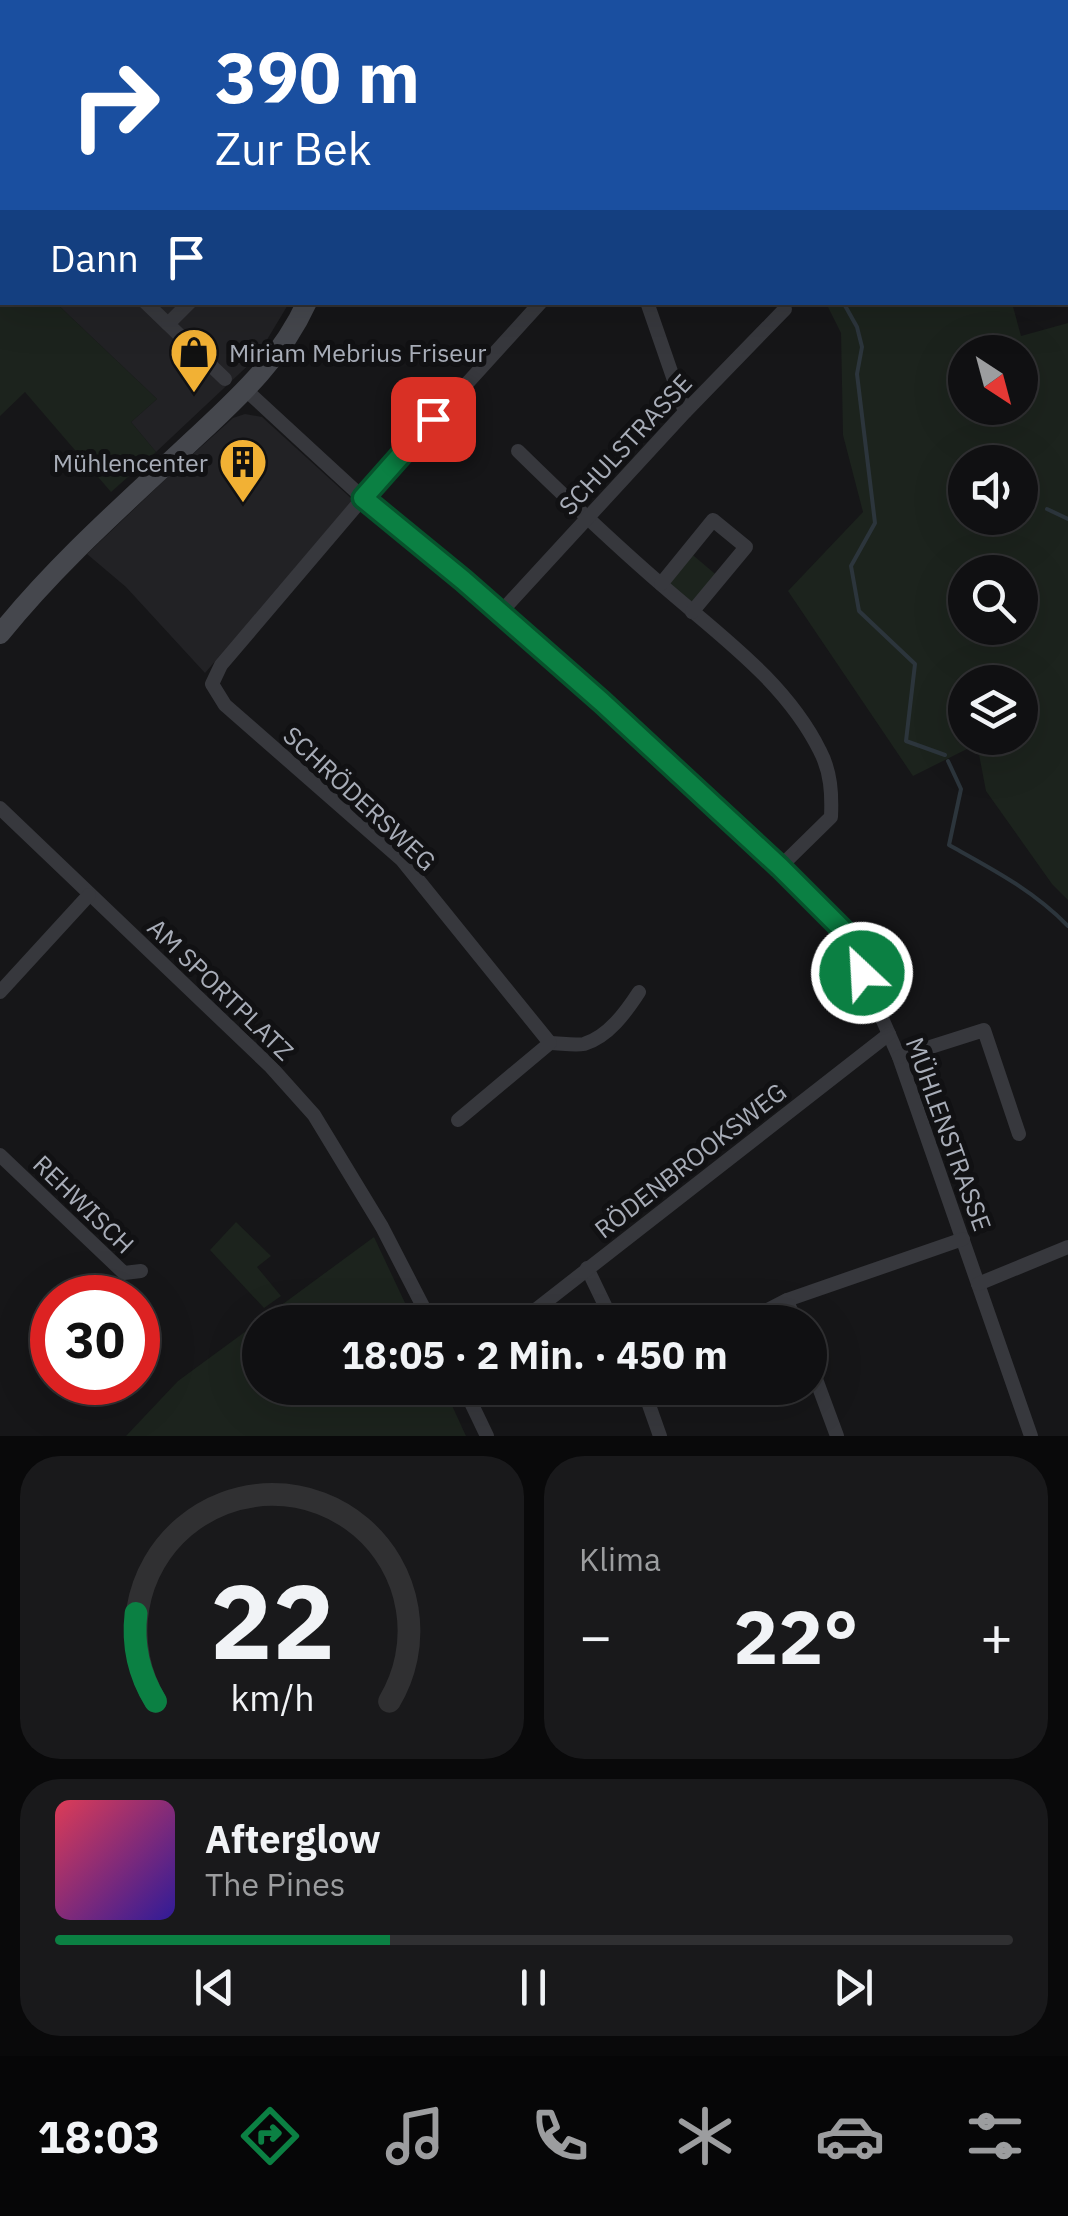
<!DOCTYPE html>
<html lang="de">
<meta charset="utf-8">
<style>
body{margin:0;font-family:"IBM Plex Sans",sans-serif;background:#19191b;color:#f1f3f6;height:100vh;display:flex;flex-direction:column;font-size:38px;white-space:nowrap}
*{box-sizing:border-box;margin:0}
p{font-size:32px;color:#9c9d9f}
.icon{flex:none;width:55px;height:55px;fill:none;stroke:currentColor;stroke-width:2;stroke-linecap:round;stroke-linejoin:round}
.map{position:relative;height:1436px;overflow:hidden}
.panel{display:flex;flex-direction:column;gap:20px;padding:20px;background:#09090a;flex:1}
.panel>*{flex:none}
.guide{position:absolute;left:0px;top:0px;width:1070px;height:305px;box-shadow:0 10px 40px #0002,0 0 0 2px #303032;background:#1a4fa0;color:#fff;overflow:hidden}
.needle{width:65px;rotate:144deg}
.tools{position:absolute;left:948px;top:335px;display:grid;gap:20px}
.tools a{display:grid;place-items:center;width:90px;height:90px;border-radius:50%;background:#101012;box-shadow:0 10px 40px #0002,0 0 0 2px #303032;font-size:50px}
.speed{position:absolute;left:30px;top:1275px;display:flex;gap:20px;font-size:50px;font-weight:700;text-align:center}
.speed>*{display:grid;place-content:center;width:130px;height:130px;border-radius:50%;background:#101012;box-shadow:0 10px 40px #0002,0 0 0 2px #303032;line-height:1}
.speed .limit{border:15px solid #d22;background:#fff;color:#111}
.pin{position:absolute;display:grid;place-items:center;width:85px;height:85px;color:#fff;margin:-42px;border-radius:20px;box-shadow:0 5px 15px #0006}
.me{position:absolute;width:110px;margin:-55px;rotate:335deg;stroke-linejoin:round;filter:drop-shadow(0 0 8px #0008)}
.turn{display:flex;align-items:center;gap:35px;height:210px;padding:0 50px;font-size:45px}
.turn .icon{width:130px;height:130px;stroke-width:2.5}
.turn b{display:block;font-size:70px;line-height:85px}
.then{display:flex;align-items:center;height:95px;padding:0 50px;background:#0003;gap:20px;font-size:38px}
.big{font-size:75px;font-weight:700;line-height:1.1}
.panel .tile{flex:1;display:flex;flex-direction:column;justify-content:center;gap:15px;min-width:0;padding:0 35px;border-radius:40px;background:#19191b}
.panel .dial{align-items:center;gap:0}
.dial svg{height:260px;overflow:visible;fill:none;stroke:#303032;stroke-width:7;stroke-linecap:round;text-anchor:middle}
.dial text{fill:#f1f3f6;stroke:none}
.song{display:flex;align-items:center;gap:30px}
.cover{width:120px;height:120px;border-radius:15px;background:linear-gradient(135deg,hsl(350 70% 55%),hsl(250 70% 35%))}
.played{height:10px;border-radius:5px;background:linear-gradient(90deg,#0b8043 35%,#303032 35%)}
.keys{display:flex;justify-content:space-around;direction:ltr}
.heat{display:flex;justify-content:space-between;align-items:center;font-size:55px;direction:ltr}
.panel .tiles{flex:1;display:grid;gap:20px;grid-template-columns:1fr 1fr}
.tile:last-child{grid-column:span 2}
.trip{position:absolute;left:242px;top:1305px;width:585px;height:100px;border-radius:50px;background:#101012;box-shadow:0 10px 40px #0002,0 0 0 2px #303032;font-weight:700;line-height:100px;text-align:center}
.dock{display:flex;height:160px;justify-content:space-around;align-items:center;background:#060607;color:#9c9d9f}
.dock .icon{width:70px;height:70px}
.dock .on{color:#0b8043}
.dock b{font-size:45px;color:#f1f3f6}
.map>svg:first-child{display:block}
.built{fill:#222225}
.green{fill:#1c231d;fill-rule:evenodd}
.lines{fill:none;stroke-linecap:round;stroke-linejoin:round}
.stream{stroke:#2c353c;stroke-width:4}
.street{stroke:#37383d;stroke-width:14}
.secondary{stroke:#45474d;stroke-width:20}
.route-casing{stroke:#07532c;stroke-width:25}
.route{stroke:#0b8043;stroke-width:18}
.labels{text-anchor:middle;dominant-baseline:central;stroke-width:10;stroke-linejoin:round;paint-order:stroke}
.poi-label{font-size:25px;fill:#a8adb8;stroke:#111113;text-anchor:start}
.street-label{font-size:25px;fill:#a8adb8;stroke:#111113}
</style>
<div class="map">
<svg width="1068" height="1436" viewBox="0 0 1068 1436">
<rect width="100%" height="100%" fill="#161618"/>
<g class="built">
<path d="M56,303h233l-33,55 -100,94 -25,-30 26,-23z"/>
<path d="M245,414l17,3 91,83 -148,173 -79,-86 -39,-33 86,-82 60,-54z"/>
</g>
<g class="green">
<path d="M0,281l2,21 54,1 101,96 -26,23 25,30 -45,40 -86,-100 -25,24z"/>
<path d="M826,303h186l9,33 47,-13v577l-16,-16 -66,-93 -9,-47 -64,32 -125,-185 75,-79 -20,-77 -2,-102zM965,352h55v56h-55zM965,462h55v56h-55zM965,572h55v56h-55zM965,682h55v56h-55z"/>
<path d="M688,551l32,27 -28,34 -31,-28z"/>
<path d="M236,1222l35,34 -14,11 24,29 -17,12 -54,-58z"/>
<path d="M374,1237l40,85h-154v66h184l22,48h-340l52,-55z"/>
</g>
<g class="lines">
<g class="stream">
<path d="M619,0l3,2"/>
<path d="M843,302l14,25 5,20 -5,27 18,149 -24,43 8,45 56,53 -9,77 39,14"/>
<path d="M1047,509l21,10"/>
<path d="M948,761l13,28 -12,56c43,24 84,45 119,81"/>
</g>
<g class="street">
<path d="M359,0l4,2"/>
<path d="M819,0l2,2"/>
<path d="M843,0l3,2"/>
<path d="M337,2l4,-2"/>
<path d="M373,2l3,-2"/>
<path d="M597,2l2,-2"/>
<path d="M0,178l2,-3"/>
<path d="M0,233l2,2"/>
<path d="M145,302l80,77"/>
<path d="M647,302l38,110"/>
<path d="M168,324l22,-22"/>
<path d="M247,391l116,107 100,82 190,167 127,120 71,72 11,34 37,84 132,379"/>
<path d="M518,451c47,46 95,92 145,135 56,49 123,96 157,165 11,21 12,43 11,66l-51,50"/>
<path d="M661,584l52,-64 33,27 -54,65"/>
<path d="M500,613l185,-201 100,-103"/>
<path d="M0,808l271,259 43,48 68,112 49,95"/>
<path d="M0,992l89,-97"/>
<path d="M550,1043c10,0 24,3 34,1 24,-7 42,-32 55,-52"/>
<path d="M899,1057l85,-27 35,104"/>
<path d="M458,1120l92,-77 -148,-183 -177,-155 -13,-21 9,-19 142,-167 178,-196"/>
<path d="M0,1155l124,118 17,-2"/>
<path d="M587,1268l26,54"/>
<path d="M978,1284l90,-37"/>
<path d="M787,1300l8,22"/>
<path d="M520,1322l369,-288"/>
<path d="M744,1322l43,-22 176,-61"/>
<path d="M810,1363l27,73"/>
<path d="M464,1388l23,48"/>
<path d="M643,1388l17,48"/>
</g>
<g class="secondary">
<path d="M248,0l2,2"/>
<path d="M24,2l2,-2"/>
<path d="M0,32l2,-3"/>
<path d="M0,634c58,-72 128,-133 195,-196 45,-42 86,-79 112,-136"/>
</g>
</g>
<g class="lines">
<g class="route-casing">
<path id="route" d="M433,419l-70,79 100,82 139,122 178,165 71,71 11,35"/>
</g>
<use href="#route" class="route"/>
</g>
<defs>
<g id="shop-pin" transform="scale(2.5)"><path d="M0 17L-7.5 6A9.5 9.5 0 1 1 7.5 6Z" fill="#f2b134" stroke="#111113"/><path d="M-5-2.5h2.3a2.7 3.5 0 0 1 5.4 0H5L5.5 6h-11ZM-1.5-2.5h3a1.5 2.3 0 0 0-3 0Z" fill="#111"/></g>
<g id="building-pin" transform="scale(2.5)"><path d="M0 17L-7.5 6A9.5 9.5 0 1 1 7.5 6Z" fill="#f2b134" stroke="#111113"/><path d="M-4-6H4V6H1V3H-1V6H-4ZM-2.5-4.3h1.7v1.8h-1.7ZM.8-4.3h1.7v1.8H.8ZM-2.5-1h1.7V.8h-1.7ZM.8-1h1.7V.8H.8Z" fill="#111"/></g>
</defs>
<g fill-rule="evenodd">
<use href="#shop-pin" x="194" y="352"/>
<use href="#building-pin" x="243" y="462"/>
</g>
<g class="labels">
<g class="poi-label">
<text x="229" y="352">Miriam Mebrius Friseur</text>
<text x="208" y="462" text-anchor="end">Mühlencenter</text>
</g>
<g class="street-label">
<text transform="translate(625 444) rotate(-47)">SCHULSTRASSE</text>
<text transform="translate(360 798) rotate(43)">SCHRÖDERSWEG</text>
<text transform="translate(221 989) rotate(44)">AM SPORTPLATZ</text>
<text transform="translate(949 1134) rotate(70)">MÜHLENSTRASSE</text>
<text transform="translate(690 1160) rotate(-38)">RÖDENBROOKSWEG</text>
<text transform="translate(84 1204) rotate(44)">REHWISCH</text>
</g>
</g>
</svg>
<div class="tools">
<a><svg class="needle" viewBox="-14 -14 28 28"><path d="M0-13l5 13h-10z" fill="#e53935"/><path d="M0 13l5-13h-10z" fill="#9c9d9f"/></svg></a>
<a><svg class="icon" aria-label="sound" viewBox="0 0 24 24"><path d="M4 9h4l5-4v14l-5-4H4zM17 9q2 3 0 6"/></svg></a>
<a><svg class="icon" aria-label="search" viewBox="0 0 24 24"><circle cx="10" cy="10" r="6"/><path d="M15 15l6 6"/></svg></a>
<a><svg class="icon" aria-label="layers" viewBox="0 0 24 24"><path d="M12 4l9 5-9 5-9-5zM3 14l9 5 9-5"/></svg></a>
</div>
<div class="speed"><div class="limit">30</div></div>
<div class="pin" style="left:433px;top:419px;background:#d93025"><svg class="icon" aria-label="arrive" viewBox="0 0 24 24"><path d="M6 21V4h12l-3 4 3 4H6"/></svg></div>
<svg class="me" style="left:862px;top:973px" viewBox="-20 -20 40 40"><circle r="17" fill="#0b8043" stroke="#fff" stroke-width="3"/><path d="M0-11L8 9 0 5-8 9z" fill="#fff"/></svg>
<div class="trip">18:05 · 2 Min. · 450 m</div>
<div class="guide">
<div class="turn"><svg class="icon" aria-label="right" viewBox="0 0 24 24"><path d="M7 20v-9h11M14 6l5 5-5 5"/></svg><div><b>390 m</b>Zur Bek</div></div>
<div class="then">Dann<svg class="icon" aria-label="arrive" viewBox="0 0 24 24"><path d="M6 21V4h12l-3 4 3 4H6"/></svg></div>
</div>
</div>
<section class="panel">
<div class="tiles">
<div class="tile dial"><svg viewBox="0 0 100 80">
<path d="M14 69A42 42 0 1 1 86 69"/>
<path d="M14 69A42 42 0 0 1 8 42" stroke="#0b8043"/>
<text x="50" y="56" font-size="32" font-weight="700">22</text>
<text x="50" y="72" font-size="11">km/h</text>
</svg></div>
<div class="tile"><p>Klima</p>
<div class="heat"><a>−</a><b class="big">22°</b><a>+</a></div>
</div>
<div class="tile">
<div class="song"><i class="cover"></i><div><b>Afterglow</b><p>The Pines</p></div></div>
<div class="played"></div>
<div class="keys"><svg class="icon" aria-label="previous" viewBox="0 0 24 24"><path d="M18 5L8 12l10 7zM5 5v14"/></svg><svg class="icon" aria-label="pause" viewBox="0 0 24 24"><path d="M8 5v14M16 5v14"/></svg><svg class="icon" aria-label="next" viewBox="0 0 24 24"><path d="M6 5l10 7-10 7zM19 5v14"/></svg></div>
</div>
</div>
</section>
<nav class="dock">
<b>18:03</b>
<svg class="icon on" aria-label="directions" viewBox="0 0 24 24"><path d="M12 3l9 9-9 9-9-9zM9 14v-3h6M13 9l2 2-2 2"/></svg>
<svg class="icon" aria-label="music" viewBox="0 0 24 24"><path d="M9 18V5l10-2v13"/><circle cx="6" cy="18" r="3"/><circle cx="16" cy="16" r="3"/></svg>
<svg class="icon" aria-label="phone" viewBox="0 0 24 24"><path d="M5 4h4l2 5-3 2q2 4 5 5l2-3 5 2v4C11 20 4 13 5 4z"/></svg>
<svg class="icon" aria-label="climate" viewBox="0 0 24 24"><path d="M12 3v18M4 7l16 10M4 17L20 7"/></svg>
<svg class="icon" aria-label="car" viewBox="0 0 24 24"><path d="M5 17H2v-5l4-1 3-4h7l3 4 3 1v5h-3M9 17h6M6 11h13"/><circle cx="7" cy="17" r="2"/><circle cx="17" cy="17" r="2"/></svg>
<svg class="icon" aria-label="filters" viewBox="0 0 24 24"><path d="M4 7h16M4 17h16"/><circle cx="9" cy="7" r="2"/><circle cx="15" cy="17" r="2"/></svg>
</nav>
